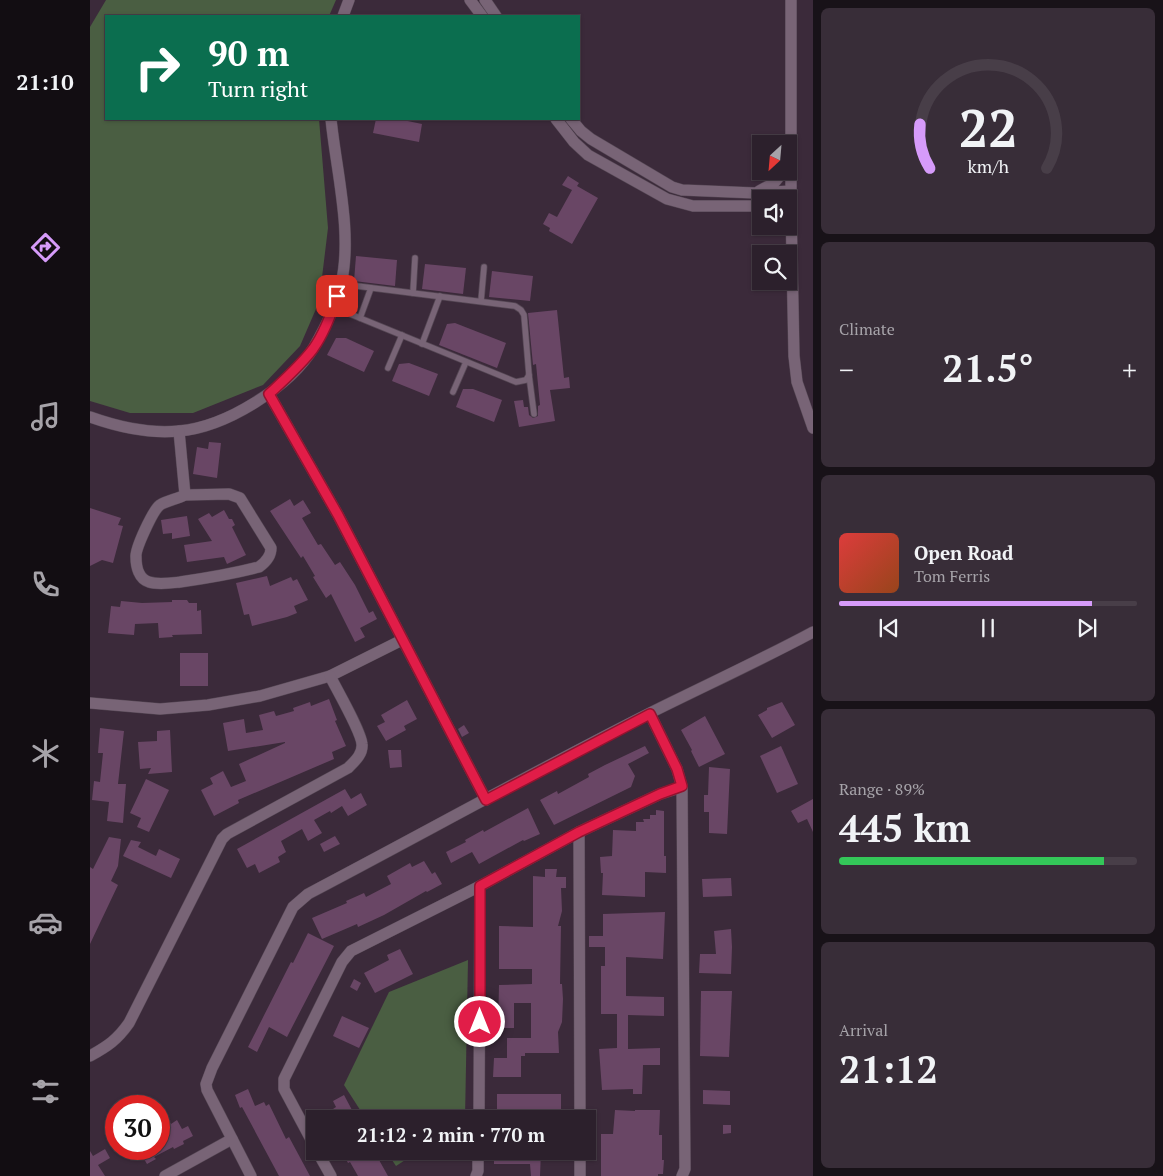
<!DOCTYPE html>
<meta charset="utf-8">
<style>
body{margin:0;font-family:"PT Serif",serif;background:#382d38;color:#f1f3f6;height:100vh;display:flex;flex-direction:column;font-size:19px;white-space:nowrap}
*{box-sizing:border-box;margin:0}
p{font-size:16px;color:#a6a3a9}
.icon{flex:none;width:28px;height:28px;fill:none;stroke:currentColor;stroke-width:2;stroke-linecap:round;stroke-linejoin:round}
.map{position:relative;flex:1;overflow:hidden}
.panel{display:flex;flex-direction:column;gap:8px;padding:8px;background:#181218;width:350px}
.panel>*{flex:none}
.guide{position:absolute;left:15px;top:15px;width:475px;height:105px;border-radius:0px;box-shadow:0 1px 4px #0004,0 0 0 1px #483e48;background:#0b6e4f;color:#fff;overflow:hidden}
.needle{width:32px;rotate:206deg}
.controls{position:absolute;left:662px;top:135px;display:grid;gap:10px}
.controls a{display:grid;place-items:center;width:45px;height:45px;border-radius:0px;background:#2c202c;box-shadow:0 1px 4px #0004,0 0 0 1px #483e48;font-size:25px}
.speed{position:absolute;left:15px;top:1095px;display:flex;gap:10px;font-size:25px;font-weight:700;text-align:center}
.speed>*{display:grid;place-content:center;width:65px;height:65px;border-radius:50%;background:#2c202c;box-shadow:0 1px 4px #0004,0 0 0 1px #483e48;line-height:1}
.speed .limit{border:8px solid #d22;background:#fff;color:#111}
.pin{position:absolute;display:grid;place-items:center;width:42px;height:42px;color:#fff;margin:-21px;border-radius:10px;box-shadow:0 2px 8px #0006}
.me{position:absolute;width:55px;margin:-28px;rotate:0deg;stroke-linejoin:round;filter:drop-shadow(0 0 4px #0008)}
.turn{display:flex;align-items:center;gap:18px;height:105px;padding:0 20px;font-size:22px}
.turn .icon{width:65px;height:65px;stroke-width:2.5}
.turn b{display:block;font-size:35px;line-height:42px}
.big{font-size:38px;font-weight:600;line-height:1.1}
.panel .card{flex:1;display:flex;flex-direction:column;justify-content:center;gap:8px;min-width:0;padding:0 18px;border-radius:8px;background:#382d38}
.panel .dial{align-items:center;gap:0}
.dial svg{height:130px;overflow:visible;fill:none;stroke:#483e48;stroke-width:7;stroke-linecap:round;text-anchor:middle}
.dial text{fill:#f1f3f6;stroke:none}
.song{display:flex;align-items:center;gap:15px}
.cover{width:60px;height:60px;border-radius:8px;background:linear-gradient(135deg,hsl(0 70% 55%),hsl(20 70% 35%))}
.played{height:5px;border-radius:2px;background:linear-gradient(90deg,#d69bfa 85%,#483e48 85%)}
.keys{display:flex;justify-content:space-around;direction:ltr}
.heat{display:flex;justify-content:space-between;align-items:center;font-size:28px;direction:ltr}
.charge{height:8px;border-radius:4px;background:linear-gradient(90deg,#34c759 89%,#483e48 0)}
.trip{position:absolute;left:216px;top:1110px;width:290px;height:50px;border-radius:0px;background:#2c202c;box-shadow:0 1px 4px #0004,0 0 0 1px #483e48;font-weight:600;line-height:50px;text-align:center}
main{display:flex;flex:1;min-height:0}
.tabs{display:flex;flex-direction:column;width:90px;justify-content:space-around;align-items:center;background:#120d12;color:#a6a3a9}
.tabs .icon{width:35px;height:35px}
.tabs .selected{color:#d69bfa}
.tabs b{font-size:22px;color:#f1f3f6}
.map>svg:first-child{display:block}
.green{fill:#4a5e42}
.building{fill:#694665}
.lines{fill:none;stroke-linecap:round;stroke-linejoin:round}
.lane-casing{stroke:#554754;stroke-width:7}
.street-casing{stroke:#554754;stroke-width:12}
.lane{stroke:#786476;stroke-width:5.5}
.street{stroke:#786476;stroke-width:11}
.route-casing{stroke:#92132f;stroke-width:12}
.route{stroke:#e11d48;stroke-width:9}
</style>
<main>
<nav class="tabs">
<b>21:10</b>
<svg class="icon selected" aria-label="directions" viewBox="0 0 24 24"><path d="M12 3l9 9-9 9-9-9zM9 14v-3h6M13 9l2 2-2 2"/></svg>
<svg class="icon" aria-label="music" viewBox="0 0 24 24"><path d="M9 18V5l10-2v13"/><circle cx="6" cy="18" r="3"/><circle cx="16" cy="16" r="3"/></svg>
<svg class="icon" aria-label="phone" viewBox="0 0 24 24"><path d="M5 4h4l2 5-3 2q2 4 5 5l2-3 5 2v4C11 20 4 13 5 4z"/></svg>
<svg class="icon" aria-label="climate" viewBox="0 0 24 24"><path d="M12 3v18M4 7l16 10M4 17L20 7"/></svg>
<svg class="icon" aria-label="car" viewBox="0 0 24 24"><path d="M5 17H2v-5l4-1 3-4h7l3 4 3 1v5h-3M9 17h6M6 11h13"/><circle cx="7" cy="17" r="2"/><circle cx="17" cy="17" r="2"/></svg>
<svg class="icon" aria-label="filters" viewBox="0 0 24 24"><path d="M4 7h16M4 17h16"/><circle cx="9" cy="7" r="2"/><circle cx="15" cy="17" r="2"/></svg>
</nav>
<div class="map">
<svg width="723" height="1176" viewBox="0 0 723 1176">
<rect width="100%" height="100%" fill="#3b2a3a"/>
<g class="green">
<path d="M16,0h230l-7,16h-223v103h213l9,109 -9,74 -19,44 -37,39 -70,28h-63l-40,-12v-374z"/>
<path d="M378,960l-3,159h-99l-22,-34 45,-93z"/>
<path d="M296,1151h33l-23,15z"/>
</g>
<g class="building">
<path d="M286,119h22l24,5 -3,18 -46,-9z"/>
<path d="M478,176l11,7 -2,3 21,12 -26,46 -23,-13 1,-3 -7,-4 6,-11 8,4 15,-27 -10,-5z"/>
<path d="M266,256l41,4 -2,26 -41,-5z"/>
<path d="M335,264l41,4 -3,26 -41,-5z"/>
<path d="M402,271l41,5 -3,25 -41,-4z"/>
<path d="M467,310l7,68 5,-1 1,11 -20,2 5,31 -36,6 -5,-26 9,-1 1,7h4l1,8 4,3 5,-2v-10l2,-1 -4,-41 -3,1 -5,-52z"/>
<path d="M365,323l51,20 -9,25 -58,-23 8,-21z"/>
<path d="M246,338h10l28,13 -10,21 -37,-17z"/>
<path d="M319,363l29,11 -9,22 -37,-15 7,-17z"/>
<path d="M373,389h10l29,11 -8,22 -38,-15z"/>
<path d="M119,442l12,1 -4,35 -24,-4 4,-27 11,2z"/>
<path d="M200,499l4,7 9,-6 8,13 -9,5 16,27 3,-1 14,21 5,-3 15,23 14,28 4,-2 4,8 -17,9 5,9 -10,5 -24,-48 -5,4 -13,-21 2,-1 -12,-20 -2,2 -31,-47z"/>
<path d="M0,508l31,10 -3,7 5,1 -10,37 -11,-3 -12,6z"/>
<path d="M134,510l5,9h3l3,6 -3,2 14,28 -19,9 -3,-7 -37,5 -3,-17 28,-4 -14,-22 11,-6 3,4z"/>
<path d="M97,516l3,20 -18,3v-6l-9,1 -2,-14z"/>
<path d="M177,576l3,10 21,-9 2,4 4,-2 11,21 -14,6 3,7 -10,4 -35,9 -3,-12 -5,1 -8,-32z"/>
<path d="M82,600h15l2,3h8v8l4,-1 1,24 -30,1 1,2 -14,1 -1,-15 -23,1 -1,11 -26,-2 3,-27 9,1 1,-6 21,2 30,-1z"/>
<rect x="90" y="653" width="28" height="33"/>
<path d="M239,699l8,21 -2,1 11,25 -14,6 2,7 -96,41 1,3 -25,13 -13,-26 12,-6 -3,-6 13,-7 8,16 15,-6 -7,-17 46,-21v-1l-57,9 -5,-28 21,-4 2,14 17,-3 -4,-15 15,-4 2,5 18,-5 -1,-3 17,-6 1,4z"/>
<path d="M317,700l10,19 -13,7 2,4 -20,11 -9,-15 8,-4 -4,-7z"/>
<path d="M692,702l13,23 -23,13 -14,-23 9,-5v-2z"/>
<path d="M615,716l20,38 -26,13 -8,-16 1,-1 -11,-20z"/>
<path d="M374,725l5,8 -7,4 -4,-8z"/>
<path d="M10,728l24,3 -6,53h8l-3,39 -16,-2 2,-19 -17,-2 2,-19 6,1 3,-29h-5z"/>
<path d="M80,730l2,42 -24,2 3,-6 -11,1 -2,-27 19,-1v-10z"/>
<path d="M555,746l4,7 -21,11 7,12 -4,11 -77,38 -14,-25 17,-9 1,3 31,-17 -1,-3 17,-9z"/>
<path d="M691,746l17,38 -21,9 -17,-37z"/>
<path d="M298,750h13l1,17 -12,1z"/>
<path d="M619,767l21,2 -3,65 -18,-1v-21h-5v-17h4z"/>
<path d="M56,779l23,11 -20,42 -12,-5 4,-9 -11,-5z"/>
<path d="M255,789l6,10 10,-6 6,12 -19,11 -6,-10 -11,7 -1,-2 -16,9 8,13 -14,8 -6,-12 -21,12 5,11 -8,5 2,5 -21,11 -4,-9 -8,4 -10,-19z"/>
<path d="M723,799v33l-6,-13 -9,4 -7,-12z"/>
<path d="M438,808l12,26 -16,7 -1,-1 -44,24 -7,-12 -21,11 -5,-11 20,-10 -1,-2 18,-10 1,2z"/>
<path d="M566,810l8,1v45h2v17l-21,-1v25l-43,-2 1,-22h-2l-1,-16 12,-1 1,-26 23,1v-9h8l-1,-3h7v-4h6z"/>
<path d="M245,836l5,8 -16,8 -4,-8z"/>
<path d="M19,837l12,2 -3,27 -7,15 7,4 -28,59v-77l3,2z"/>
<path d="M41,840l10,2 -3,5 18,9 3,-7 21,10 -9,19 -48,-22z"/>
<path d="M334,861l8,13 3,-2 7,12 -15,8 -1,-1 -42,24 -26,12 -1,-3 -35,15 -10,-21 35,-15 -1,-2 18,-8 2,4 25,-13 -4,-8 23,-13 2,4z"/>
<path d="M455,869h12l-1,8h10v11h-5l1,23 -4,15h3l-1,58h2l1,15 -1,23 -4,10 1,21h-34v3h-4v21h-28l1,-19h13v-20h24v-35h-17v25h-16l1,-43 33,-1v-15h-33v-43l34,1v-51l12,1z"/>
<path d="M641,878l1,18 -29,1 -1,-18z"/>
<path d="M575,912l-2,47 -37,-2v39l38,1v19l-36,-1v34l32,-1v17h-17l-1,29h-9v-5l-31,1 -3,-41 18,-1v-34h-16v-48h4v-19h-16v-11h14v-22z"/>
<path d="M641,929l1,18 -1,27 -32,-1 1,-19h16l-2,-23z"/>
<path d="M218,933l26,13 -47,91 -18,-10 -12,25 -9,-5 43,-85 2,1z"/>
<path d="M310,949l13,25 -38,19 -11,-20 25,-13 -2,-5z"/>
<path d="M264,979l7,4 -4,8 -7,-4z"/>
<path d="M611,991h31l-3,66 -29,-1z"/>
<path d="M252,1016l27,12 -10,20 -26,-12z"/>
<path d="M158,1089l7,17 9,-4 2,4 3,-2 17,35 3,-2 21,39h-31l-37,-69 -2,1 -5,-13z"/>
<path d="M613,1090l27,1v14l-27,-1z"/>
<path d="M407,1094h64v19l-64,-1z"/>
<path d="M254,1095l8,15 -6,3 4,6h-11l-6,-10 3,-2 -3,-6z"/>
<path d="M525,1110l20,1v-1h25l-1,25h3v25h2l-1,14h-5v2h-57v-42h12z"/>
<path d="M77,1118l4,6 6,-4 5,9 6,-3 5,10 -10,5 1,3 -10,5 -1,-2 -19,10 2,2 -9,5 -9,-15h21v-27z"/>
<path d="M633,1125h8v8l-8,1z"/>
<path d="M15,1149l5,9 -12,7 7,11h-15v-25l3,5z"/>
<path d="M252,1151h32l14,25h-30l-8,-14 -2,1z"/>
<path d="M404,1151h47l-1,25h-9l-1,-12h-36z"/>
</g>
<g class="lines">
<g class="lane-casing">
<g id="lane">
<path d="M323,293l2,-35"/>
<path d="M391,301l3,-34"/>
<path d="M243,307l183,75 10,-2 3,-5 -5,-60 -3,-5 -6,-4 -174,-22"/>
<path d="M270,318l11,-30"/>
<path d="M332,344l18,-48"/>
<path d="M298,368l14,-33"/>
<path d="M439,375l5,39"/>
<path d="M363,392l13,-30"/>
</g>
</g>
<g class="street-casing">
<g id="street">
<path d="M380,0l12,16"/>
<path d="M395,0l11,16"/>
<path d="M701,0v207l3,149 3,26 16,46"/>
<path d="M253,16l6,-16"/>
<path d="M466,119l18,23 14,13 79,44 26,7h68"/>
<path d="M481,119l10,12 10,8 81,48 10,3 73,3 36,-2"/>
<path d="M669,191l15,-8 10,-12"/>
<path d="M179,394l69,121 148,285"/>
<path d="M0,417c28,10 59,17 89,14 47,-4 111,-44 135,-84 11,-19 22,-41 27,-63 12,-50 -5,-114 -10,-165"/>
<path d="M89,431l6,64 44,-1 11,4 31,50c0,8 -5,14 -12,19 -27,7 -51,11 -79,15 -9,1 -22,3 -31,0 -10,-3 -13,-15 -13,-25 -1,-8 17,-47 24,-52 6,-4 17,-6 25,-10"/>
<path d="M0,703l70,6 48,-4 52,-9 70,-20 72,-36"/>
<path d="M560,714l27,55 5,18 3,382 -3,7"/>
<path d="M489,832l1,287"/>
<path d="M0,1056c18,-10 27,-16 39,-33l93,-184 5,-5 121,-66c7,-7 15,-14 14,-24 -1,-13 -25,-54 -32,-68"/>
<path d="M389,1119l1,-233"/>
<path d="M225,1147l-31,-58v-10l58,-117 9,-11 129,-65 99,-54 81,-38 22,-7"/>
<path d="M227,1151l14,25"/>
<path d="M490,1151v25"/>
<path d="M75,1176l67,-37"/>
<path d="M161,1176l-44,-86 -1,-6 6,-16 81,-161 15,-13c114,-60 227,-123 342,-181 54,-27 109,-52 163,-81"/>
<path d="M386,1176l2,-5v-20"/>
</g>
</g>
<use href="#lane" class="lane"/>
<use href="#street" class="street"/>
</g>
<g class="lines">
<g class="route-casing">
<path id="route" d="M247,296c-5,16 -14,39 -24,53 -13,17 -29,31 -44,45l69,121 148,285 164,-86 27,55 5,17 -22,8 -81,38 -99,54v136"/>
</g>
<use href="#route" class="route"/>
</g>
</svg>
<div class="controls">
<a><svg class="needle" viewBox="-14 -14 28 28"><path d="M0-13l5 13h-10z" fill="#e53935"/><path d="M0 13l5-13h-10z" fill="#a6a3a9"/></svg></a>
<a><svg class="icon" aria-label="sound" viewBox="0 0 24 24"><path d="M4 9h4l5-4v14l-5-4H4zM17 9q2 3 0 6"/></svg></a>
<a><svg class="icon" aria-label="search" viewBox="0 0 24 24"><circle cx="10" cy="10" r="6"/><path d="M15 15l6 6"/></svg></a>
</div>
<div class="speed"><div class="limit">30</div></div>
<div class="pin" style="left:247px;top:296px;background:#d93025"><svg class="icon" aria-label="arrive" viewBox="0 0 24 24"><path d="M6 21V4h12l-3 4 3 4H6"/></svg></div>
<svg class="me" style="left:390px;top:1022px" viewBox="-20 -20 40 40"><circle r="17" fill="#e11d48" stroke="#fff" stroke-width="3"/><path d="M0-11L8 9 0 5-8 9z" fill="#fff"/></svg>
<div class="trip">21:12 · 2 min · 770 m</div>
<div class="guide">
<div class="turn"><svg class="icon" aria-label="right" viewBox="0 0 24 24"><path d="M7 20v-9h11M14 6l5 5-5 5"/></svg><div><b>90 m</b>Turn right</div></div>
</div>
</div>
<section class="panel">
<div class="card dial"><svg viewBox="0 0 100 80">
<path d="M14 69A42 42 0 1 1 86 69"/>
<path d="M14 69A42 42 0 0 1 8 42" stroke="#d69bfa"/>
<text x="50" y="56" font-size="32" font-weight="700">22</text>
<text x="50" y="72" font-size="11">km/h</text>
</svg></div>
<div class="card"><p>Climate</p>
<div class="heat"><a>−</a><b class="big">21.5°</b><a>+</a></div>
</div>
<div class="card">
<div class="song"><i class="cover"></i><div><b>Open Road</b><p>Tom Ferris</p></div></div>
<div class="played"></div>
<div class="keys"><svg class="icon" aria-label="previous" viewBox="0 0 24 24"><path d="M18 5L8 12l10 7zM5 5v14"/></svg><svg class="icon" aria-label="pause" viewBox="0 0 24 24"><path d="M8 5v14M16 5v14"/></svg><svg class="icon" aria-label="next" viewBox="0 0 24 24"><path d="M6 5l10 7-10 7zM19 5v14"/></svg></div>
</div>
<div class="card"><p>Range · 89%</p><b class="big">445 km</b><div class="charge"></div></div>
<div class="card"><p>Arrival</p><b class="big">21:12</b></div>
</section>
</main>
